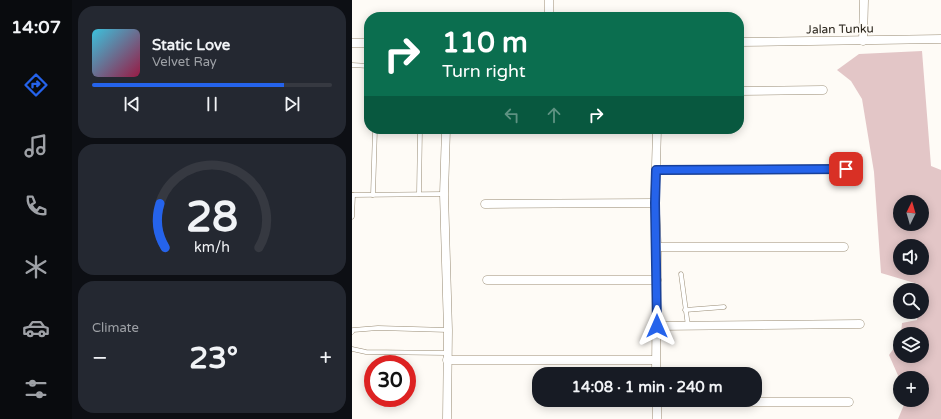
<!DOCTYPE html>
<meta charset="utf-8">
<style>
body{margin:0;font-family:"Varela Round",sans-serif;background:#242831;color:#f1f3f6;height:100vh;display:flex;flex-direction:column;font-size:15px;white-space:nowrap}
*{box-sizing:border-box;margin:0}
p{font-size:13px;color:#9ea1a6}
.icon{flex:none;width:22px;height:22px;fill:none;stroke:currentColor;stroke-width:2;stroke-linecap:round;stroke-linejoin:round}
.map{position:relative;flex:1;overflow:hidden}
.sheet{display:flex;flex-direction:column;gap:6px;padding:6px;background:#0d0f14;width:280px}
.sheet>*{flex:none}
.guide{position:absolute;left:12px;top:12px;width:380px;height:122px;border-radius:16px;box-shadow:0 2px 10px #0003;background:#0b6e4f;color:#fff;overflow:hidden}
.needle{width:26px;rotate:5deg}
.fabs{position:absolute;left:541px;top:195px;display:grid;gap:8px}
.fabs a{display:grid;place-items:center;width:36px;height:36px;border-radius:50%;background:#171b24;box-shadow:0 2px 10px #0003;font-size:20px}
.speed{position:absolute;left:12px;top:355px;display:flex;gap:8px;font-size:20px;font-weight:700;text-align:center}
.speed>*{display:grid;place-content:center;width:52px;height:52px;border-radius:50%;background:#171b24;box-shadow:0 2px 10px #0003;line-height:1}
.speed .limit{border:6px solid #d22;background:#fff;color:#111}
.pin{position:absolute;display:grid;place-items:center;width:34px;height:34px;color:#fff;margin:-17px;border-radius:8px;box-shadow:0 2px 6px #0006}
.me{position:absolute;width:44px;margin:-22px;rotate:0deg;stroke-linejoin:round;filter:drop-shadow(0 0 3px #0008)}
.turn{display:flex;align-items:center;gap:14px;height:84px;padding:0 12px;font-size:18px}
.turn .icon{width:52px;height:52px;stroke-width:2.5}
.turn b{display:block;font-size:28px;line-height:34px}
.lanes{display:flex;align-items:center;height:38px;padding:0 12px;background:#0003;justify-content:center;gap:20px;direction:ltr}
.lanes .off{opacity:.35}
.big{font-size:30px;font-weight:700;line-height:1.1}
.sheet .widget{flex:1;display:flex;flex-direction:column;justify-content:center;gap:6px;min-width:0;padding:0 14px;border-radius:16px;background:#242831}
.sheet .dial{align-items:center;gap:0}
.dial svg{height:104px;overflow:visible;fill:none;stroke:#363941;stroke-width:7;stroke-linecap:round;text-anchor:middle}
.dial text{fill:#f1f3f6;stroke:none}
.song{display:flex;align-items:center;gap:12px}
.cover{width:48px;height:48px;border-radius:6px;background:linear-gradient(135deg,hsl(190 70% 55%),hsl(340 70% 35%))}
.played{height:4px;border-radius:2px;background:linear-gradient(90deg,#2563eb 80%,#363941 80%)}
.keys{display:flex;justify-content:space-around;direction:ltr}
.heat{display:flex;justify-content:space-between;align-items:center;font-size:22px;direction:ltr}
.trip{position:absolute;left:180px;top:367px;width:230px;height:40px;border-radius:16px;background:#171b24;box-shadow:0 2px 10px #0003;font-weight:700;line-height:40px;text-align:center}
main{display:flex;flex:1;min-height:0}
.dock{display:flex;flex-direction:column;width:72px;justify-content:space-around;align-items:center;background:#090b0e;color:#9ea1a6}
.dock .icon{width:28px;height:28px}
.dock .current{color:#2563eb}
.dock b{font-size:18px;color:#f1f3f6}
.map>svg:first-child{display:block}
.green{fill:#e3c6c7;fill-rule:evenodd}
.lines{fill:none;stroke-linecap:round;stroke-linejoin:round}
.lane-casing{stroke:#998c75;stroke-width:5}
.street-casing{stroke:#998c75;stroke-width:9}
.lane{stroke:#fff;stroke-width:4}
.street{stroke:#fff;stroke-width:8}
.route-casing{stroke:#184099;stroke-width:10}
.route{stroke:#2563eb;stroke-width:7}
.labels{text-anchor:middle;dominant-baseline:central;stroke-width:3;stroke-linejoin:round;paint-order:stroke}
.street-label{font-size:12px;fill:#28231a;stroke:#fefbf6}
</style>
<main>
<nav class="dock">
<b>14:07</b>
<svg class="icon current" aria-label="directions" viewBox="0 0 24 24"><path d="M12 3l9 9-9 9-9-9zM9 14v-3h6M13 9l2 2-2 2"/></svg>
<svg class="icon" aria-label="music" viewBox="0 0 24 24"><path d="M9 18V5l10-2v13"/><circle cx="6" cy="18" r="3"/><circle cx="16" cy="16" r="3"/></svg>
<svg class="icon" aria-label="phone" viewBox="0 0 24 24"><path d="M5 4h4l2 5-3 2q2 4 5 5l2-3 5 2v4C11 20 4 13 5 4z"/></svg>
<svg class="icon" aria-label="climate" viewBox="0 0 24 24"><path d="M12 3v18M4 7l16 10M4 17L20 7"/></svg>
<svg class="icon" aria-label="car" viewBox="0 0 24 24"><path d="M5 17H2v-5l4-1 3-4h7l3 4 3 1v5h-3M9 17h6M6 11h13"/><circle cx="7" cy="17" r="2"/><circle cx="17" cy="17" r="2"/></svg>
<svg class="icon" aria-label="filters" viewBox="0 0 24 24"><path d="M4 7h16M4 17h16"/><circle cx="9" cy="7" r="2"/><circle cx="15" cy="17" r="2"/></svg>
</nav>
<section class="sheet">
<div class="widget">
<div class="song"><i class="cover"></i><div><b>Static Love</b><p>Velvet Ray</p></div></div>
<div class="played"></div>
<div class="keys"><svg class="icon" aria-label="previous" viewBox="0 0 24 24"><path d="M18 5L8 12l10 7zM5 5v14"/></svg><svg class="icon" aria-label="pause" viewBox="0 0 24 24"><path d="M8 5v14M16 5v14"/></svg><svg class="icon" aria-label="next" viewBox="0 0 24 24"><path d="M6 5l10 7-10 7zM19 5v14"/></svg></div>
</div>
<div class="widget dial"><svg viewBox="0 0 100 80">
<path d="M14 69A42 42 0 1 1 86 69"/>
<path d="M14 69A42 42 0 0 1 10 35" stroke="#2563eb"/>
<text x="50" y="56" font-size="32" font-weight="700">28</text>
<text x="50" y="72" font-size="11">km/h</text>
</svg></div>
<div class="widget"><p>Climate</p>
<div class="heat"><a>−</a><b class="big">23°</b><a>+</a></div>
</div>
</section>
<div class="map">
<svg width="589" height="419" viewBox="0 0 589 419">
<rect width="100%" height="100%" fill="#fefbf6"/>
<path class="green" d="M570,51l9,115 10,4v249h-43l8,-19h16v-22h-22v2l-11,-25 11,-15v16h22v-22h-21l1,-11 15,-3 1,-8h4v-22h-4v-6l-37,-11 -7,-101 -12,-73 -11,-18 -14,-11 22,-16zM548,202h22v22h-22zM548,246h22v22h-22z"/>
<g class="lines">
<g class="lane-casing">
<g id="lane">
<path d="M0,65l17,1"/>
<path d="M67,194l1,-65"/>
<path d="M0,195l92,-1"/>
<path d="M21,195l2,-66"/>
<path d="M0,217l1,-22"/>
<path d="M329,274l7,52"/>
<path d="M333,310l39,-3"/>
<path d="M0,332l1,-2 25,-2 70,2"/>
<path d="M0,349l14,3 81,1"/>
</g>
</g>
<g class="street-casing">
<g id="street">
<path d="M197,17v-17"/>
<path d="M511,41l1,-41"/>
<path d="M387,42l202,-3"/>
<path d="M0,43h17"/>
<path d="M387,91l84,-1"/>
<path d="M94,129l-2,65 4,136 -1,89"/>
<path d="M304,170l190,-1"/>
<path d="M133,204l170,-1"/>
<path d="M305,247h187"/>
<path d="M135,280h170"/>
<path d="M305,326l203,-2"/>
<path d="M95,360h208"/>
<path d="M304,374l1,-127 -2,-44 2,-74"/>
<path d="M305,400v19"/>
<path d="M305,402h192"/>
</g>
</g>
<use href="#lane" class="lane"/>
<use href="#street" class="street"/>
</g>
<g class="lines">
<g class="route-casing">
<path id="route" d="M305,326l-2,-123 1,-33 190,-1"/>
</g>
<use href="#route" class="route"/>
</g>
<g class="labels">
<g class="street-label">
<text transform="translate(488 29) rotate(-1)">Jalan Tunku</text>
</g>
</g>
</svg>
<div class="fabs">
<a><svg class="needle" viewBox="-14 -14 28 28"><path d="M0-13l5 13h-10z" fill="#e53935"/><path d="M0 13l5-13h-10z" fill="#9ea1a6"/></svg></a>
<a><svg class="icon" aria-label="sound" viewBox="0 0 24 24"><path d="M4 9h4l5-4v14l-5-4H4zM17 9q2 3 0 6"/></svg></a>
<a><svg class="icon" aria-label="search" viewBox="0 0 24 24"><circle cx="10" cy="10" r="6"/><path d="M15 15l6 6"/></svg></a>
<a><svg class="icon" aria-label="layers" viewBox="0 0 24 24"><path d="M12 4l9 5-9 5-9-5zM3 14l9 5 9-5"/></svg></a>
<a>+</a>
</div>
<div class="speed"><div class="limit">30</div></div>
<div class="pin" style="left:494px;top:169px;background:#d93025"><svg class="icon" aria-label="arrive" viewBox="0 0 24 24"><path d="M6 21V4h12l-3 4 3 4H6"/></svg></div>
<svg class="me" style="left:305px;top:326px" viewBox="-20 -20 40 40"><path d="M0-17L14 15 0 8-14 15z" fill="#2563eb" stroke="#fff" stroke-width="4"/></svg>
<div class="trip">14:08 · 1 min · 240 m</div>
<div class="guide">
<div class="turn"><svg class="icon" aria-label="right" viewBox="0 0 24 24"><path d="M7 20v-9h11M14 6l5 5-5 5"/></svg><div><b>110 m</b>Turn right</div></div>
<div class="lanes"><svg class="icon off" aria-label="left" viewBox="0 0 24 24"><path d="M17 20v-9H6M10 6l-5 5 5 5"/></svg><svg class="icon off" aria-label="ahead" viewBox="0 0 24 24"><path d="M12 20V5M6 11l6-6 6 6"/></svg><svg class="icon" aria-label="right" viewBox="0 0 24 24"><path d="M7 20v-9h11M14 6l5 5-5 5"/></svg></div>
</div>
</div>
</main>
